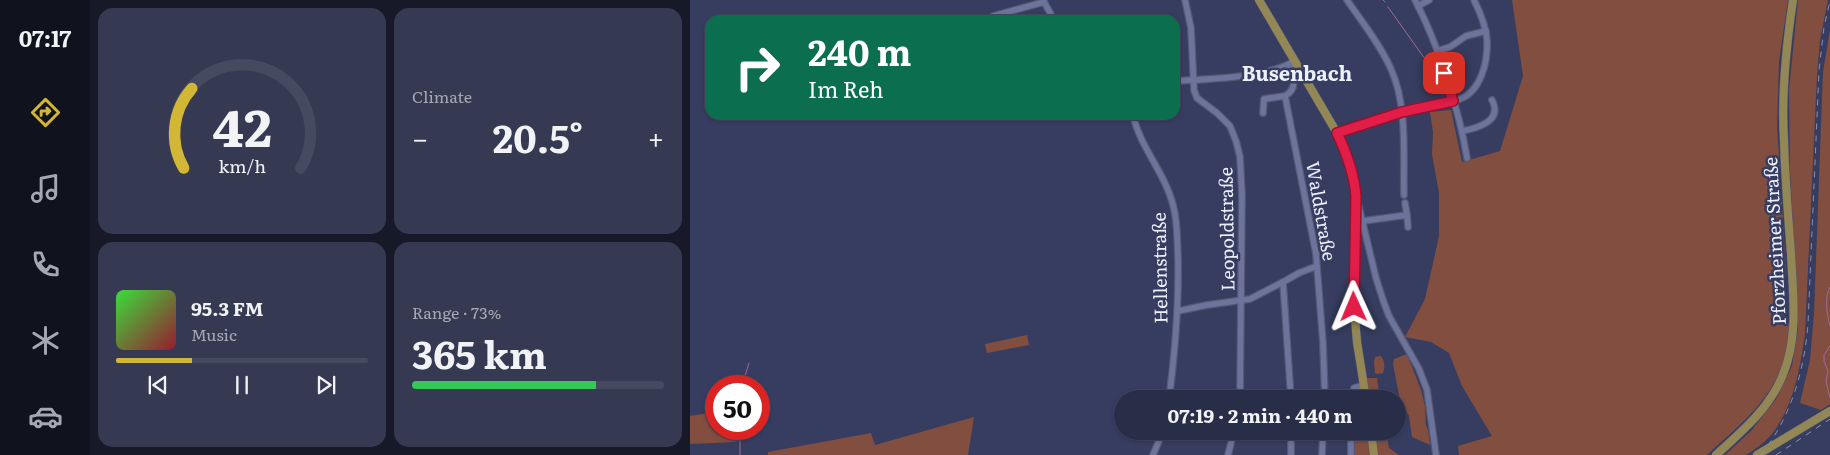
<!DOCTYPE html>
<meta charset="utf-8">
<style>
body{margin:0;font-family:Literata,serif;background:#353a52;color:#f1f3f6;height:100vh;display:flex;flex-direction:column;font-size:19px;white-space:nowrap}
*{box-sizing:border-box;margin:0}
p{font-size:16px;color:#a5a8b4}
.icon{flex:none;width:28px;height:28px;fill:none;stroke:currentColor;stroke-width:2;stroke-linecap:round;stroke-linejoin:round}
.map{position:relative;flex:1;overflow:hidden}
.side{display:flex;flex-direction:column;gap:8px;padding:8px;background:#171928;width:600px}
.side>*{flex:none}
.top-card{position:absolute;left:15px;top:15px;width:475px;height:105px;border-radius:15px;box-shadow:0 1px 4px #0004,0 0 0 1px #454a60;background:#0b6e4f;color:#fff;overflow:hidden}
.speed{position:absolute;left:15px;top:375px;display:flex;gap:10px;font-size:25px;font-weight:700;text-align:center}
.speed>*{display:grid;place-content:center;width:65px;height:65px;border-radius:50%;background:#292e48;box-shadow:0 1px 4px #0004,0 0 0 1px #454a60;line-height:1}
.speed .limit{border:8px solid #d22;background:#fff;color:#111}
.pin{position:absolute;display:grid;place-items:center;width:42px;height:42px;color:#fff;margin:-21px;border-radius:10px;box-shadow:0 2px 8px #0006}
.me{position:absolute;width:55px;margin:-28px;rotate:359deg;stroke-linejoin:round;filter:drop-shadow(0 0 4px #0008)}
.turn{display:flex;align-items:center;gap:18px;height:105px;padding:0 20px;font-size:22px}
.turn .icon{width:65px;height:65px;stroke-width:2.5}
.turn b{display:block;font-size:35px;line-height:42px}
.big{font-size:38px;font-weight:700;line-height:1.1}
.side .widget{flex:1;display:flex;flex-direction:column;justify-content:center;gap:8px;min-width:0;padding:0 18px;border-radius:15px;background:#353a52}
.side .dial{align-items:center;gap:0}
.dial svg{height:130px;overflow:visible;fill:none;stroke:#454a60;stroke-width:7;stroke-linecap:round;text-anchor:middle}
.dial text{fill:#f1f3f6;stroke:none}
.song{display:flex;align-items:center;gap:15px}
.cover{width:60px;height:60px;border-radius:8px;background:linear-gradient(135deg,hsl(120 70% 55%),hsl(350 70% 35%))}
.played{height:5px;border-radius:2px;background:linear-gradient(90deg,#d2b635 30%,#454a60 30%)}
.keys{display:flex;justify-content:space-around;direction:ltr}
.heat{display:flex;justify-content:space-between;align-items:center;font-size:28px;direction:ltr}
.charge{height:8px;border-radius:4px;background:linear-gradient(90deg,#34c759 73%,#454a60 0)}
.side .tiles{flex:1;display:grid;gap:8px;grid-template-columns:repeat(2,1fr)}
.trip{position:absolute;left:424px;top:390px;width:292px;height:50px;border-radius:25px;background:#292e48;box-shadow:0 1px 4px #0004,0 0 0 1px #454a60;font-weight:700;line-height:50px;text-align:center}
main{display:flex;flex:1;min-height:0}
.dock{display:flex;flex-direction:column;width:90px;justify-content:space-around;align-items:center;background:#10121d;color:#a5a8b4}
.dock .icon{width:35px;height:35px}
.dock .active{color:#d2b635}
.dock b{font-size:22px;color:#f1f3f6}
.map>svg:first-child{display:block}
.green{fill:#824e3f}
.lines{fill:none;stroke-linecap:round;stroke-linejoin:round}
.stream{stroke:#a16a93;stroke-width:1}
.minor-casing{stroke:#555874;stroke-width:8}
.major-casing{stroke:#555874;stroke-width:9}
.minor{stroke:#6d749c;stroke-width:5.5}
.major{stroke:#938855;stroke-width:8}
.rail{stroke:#8a8fa8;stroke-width:1;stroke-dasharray:6 6;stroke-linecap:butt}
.route-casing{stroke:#92132f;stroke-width:12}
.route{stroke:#e11d48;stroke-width:9}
.labels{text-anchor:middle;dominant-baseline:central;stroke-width:5;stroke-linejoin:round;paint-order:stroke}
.street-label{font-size:18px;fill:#edf0fe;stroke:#373d60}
.quarter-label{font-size:20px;font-weight:bold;fill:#edf0fe;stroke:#373d60}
</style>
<main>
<nav class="dock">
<b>07:17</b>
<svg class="icon active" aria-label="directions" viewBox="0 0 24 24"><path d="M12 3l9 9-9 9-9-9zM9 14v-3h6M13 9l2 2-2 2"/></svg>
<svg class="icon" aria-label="music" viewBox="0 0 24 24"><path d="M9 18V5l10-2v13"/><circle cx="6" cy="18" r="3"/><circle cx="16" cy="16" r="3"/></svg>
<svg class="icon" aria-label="phone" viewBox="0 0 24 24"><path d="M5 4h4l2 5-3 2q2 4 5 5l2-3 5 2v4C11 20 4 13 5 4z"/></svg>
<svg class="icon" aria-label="climate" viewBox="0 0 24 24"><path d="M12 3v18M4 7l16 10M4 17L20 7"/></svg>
<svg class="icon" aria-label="car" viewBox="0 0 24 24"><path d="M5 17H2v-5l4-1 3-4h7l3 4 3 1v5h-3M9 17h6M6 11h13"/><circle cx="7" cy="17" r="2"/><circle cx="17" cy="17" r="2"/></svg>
</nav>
<section class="side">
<div class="tiles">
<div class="widget dial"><svg viewBox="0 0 100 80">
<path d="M14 69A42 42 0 1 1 86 69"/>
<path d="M14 69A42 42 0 0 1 19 20" stroke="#d2b635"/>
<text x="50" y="56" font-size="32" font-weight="700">42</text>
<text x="50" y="72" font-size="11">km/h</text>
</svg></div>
<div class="widget"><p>Climate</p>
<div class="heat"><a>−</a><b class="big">20.5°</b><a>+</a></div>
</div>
<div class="widget">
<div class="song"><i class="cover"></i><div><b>95.3 FM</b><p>Music</p></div></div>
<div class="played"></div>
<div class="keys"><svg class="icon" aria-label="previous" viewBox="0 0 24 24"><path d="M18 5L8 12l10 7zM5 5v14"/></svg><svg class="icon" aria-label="pause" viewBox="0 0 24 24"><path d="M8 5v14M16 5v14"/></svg><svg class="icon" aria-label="next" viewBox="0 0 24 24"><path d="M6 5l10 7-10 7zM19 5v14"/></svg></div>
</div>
<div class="widget"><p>Range · 73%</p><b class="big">365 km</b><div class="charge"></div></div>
</div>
</section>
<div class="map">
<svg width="1140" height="455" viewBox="0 0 1140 455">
<rect width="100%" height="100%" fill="#373d60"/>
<g class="green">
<path d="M822,0h276l-9,62 -2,63 9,147 -3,51h7c-1,10 -1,21 -4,30 -13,48 -45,70 -79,102h-248l-1,-9 34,-10 -30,-50 -13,-33 -18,-11 -26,-5 20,-38 14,-63v-43l-7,-39 1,-22 -3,-20 21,-2 11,52 38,-11 23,-75z"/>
<path d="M1108,0h30l-8,40 -3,35 -12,258c-5,39 -15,94 -50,116 -3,2 -7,5 -10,6 -6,0 -14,0 -20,0l26,-24 25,-32 16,-33 6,-38 -8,-157 -1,-81z"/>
<path d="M1140,30v374l-9,6 -21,-7 10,-43 4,-46 9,-242z"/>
<path d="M337,335l2,10 -42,8 -2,-9z"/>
<path d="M717,354l14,36 4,16 1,19 2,5 2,15 -18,-8 -3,-21 -4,-7 -3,1 -9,-46 1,-5z"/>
<path d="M691,356c4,6 4,10 2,17l-5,1 -3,-1 -1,-11 1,-5z"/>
<path d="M677,378h10l3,21h-25v-7l13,-3z"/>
<path d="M26,412v17h30v3l-10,10 -46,2v-28z"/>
<path d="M284,417l-6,38h-200v-3l103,-19 4,12z"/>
<path d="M665,431h31l3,17 10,7h-44z"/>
</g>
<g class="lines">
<g class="stream">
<path d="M693,0l2,2"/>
<path d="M698,7l37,52 4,30"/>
<path d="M1140,287c-6,10 -3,28 0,39"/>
<path d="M1140,346l-6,9v6l4,10 -2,10 4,17"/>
<path d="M52,386l7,-23"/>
<path d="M50,429v26"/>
</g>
<g class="minor-casing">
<g id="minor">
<path d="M353,0l11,20"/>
<path d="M495,0l6,28 3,62 3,8 20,15 13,13 6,15 4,16 2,38 -2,204"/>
<path d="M657,0c15,22 33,44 44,69 17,38 12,85 13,126"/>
<path d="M725,0c23,44 44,109 52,158"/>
<path d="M728,6l11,-6"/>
<path d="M303,16l51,-14"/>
<path d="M747,51l13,-4 16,-11 20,-5"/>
<path d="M600,64c4,12 8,25 -5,32l31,158 7,89 2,56"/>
<path d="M485,81c33,-2 87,-3 116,-18"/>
<path d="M573,113l1,-14 21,-3"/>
<path d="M443,115c7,32 32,58 40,90 5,17 4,35 5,53 1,47 -3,94 -9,141"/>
<path d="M322,117l6,-2"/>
<path d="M772,131c16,-3 41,-10 30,-31"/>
<path d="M647,133c22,-7 44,-16 66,-22 18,-4 39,-4 57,-12 21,-8 28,-37 27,-59 -1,-13 -7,-28 -13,-40"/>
<path d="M667,199l19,79 7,22 6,16 30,53 8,21 9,65"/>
<path d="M715,203l2,12"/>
<path d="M673,221l44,-6 1,12"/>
<path d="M593,282l8,117"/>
<path d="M488,311l29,-6 43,-6 33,-17 16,-9 18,-7"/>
<path d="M538,399l12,-4"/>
<path d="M661,399l3,-11 10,-3"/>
<path d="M661,431v24"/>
<path d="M463,455l10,-24"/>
<path d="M538,455l6,-24"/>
<path d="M601,455v-24"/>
<path d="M632,455l1,-24"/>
</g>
</g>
<g class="major-casing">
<g id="major">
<path d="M569,0l78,133 14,33 5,30 -2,111 3,35 9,57"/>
<path d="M681,431l3,24"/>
<path d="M1026,455c25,-23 52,-45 66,-78 17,-40 11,-81 9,-123 -3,-38 -6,-76 -7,-114 -3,-47 2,-93 9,-140"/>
<path d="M1067,455l73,-44"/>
</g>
</g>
<use href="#minor" class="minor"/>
<use href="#major" class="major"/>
<g class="rail">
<path d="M1071,455c30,-38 43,-83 47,-131l11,-254 5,-43 6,-26"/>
<path d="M1086,455l54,-36"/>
</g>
</g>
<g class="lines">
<g class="route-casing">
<path id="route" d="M664,307l2,-111c-2,-23 -9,-42 -19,-63l65,-21 51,-11 -9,-28"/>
</g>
<use href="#route" class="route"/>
</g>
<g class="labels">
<g class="street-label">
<text transform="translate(632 211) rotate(80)">Waldstraße</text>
<text transform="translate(536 229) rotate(-91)">Leopoldstraße</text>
<text transform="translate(1084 241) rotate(-93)">Pforzheimer Straße</text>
<text transform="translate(469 268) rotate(-91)">Hellenstraße</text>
</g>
<g class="quarter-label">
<text x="607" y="72">Busenbach</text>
</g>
</g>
</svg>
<div class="speed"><div class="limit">50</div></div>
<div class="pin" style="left:754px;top:73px;background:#d93025"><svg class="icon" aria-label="arrive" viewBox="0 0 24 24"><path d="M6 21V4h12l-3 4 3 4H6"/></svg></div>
<svg class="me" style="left:664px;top:307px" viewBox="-20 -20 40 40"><path d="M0-17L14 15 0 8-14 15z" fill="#e11d48" stroke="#fff" stroke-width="4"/></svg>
<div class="trip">07:19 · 2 min · 440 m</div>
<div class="top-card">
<div class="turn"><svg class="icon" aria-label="right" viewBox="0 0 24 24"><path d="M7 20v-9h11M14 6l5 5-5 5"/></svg><div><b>240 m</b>Im Reh</div></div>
</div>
</div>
</main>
